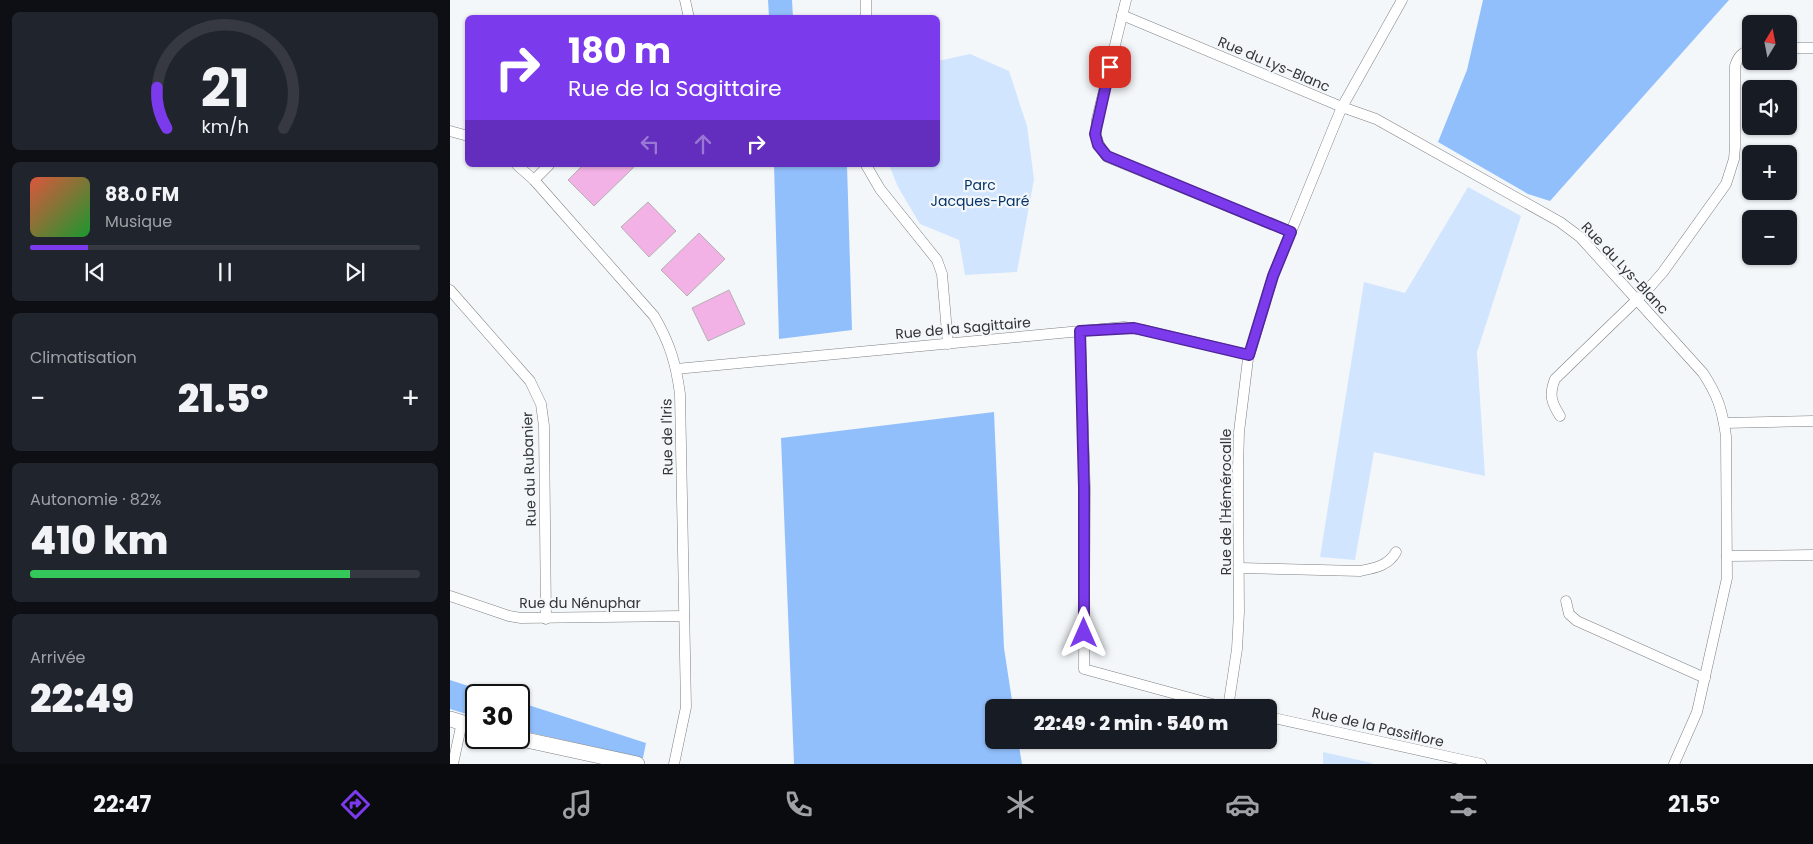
<!DOCTYPE html>
<html lang="fr">
<meta charset="utf-8">
<style>
body{margin:0;font-family:Poppins,sans-serif;background:#20242c;color:#f1f3f6;height:100vh;display:flex;flex-direction:column;font-size:19px;white-space:nowrap}
*{box-sizing:border-box;margin:0}
p{font-size:16px;color:#9ea1a6}
.icon{flex:none;width:28px;height:28px;fill:none;stroke:currentColor;stroke-width:2;stroke-linecap:round;stroke-linejoin:round}
.map{position:relative;flex:1;overflow:hidden}
.panel{display:flex;flex-direction:column;gap:12px;padding:12px;background:#0d0f14;width:450px}
.panel>*{flex:none}
.top-card{position:absolute;left:15px;top:15px;width:475px;height:152px;border-radius:8px;box-shadow:0 1px 4px #0004;background:#7c3aed;color:#fff;overflow:hidden}
.needle{width:32px;rotate:10deg}
.tools{position:absolute;left:1292px;top:15px;display:grid;gap:10px}
.tools a{display:grid;place-items:center;width:55px;height:55px;border-radius:8px;background:#171b24;box-shadow:0 1px 4px #0004;font-size:25px}
.speed{position:absolute;left:15px;top:684px;display:flex;gap:10px;font-size:25px;font-weight:700;text-align:center}
.speed>*{display:grid;place-content:center;width:65px;height:65px;border-radius:50%;background:#171b24;box-shadow:0 1px 4px #0004;line-height:1}
.speed .limit{border:2px solid #111;border-radius:8px;background:#fff;color:#111}
.pin{position:absolute;display:grid;place-items:center;width:42px;height:42px;color:#fff;margin:-21px;border-radius:10px;box-shadow:0 2px 8px #0006}
.me{position:absolute;width:55px;margin:-28px;rotate:0deg;stroke-linejoin:round;filter:drop-shadow(0 0 4px #0008)}
.turn{display:flex;align-items:center;gap:18px;height:105px;padding:0 20px;font-size:22px}
.turn .icon{width:65px;height:65px;stroke-width:2.5}
.turn b{display:block;font-size:35px;line-height:42px}
.lanes{display:flex;align-items:center;height:48px;padding:0 20px;background:#0003;justify-content:center;gap:25px;direction:ltr}
.lanes .off{opacity:.35}
.big{font-size:38px;font-weight:800;line-height:1.1}
.panel .tile{flex:1;display:flex;flex-direction:column;justify-content:center;gap:8px;min-width:0;padding:0 18px;border-radius:8px;background:#20242c}
.panel .dial{align-items:center;gap:0}
.dial svg{height:130px;overflow:visible;fill:none;stroke:#363941;stroke-width:7;stroke-linecap:round;text-anchor:middle}
.dial text{fill:#f1f3f6;stroke:none}
.song{display:flex;align-items:center;gap:15px}
.cover{width:60px;height:60px;border-radius:8px;background:linear-gradient(135deg,hsl(10 70% 55%),hsl(130 70% 35%))}
.played{height:5px;border-radius:2px;background:linear-gradient(90deg,#7c3aed 15%,#363941 15%)}
.keys{display:flex;justify-content:space-around;direction:ltr}
.heat{display:flex;justify-content:space-between;align-items:center;font-size:28px;direction:ltr}
.charge{height:8px;border-radius:4px;background:linear-gradient(90deg,#34c759 82%,#363941 0)}
.trip{position:absolute;left:535px;top:699px;width:292px;height:50px;border-radius:8px;background:#171b24;box-shadow:0 1px 4px #0004;font-weight:800;line-height:50px;text-align:center}
.menu{display:flex;height:80px;justify-content:space-around;align-items:center;background:#090b0e;color:#9ea1a6}
.menu .icon{width:35px;height:35px}
.menu .active{color:#7c3aed}
.menu b{font-size:22px;color:#f1f3f6}
main{display:flex;flex:1;min-height:0}
.map>svg:first-child{display:block}
.green{fill:#d2e5fe}
.forest{fill:#91bffc}
.building{fill:#f2b2e6;stroke:#b4b0b3}
.lines{fill:none;stroke-linecap:round;stroke-linejoin:round}
.minor-casing{stroke:#7e8083;stroke-width:11}
.primary-casing{stroke:#7e8083;stroke-width:16}
.minor{stroke:#fff;stroke-width:10}
.primary{stroke:#fff;stroke-width:15}
.route-casing{stroke:#51269a;stroke-width:12}
.route{stroke:#7c3aed;stroke-width:9}
.labels{text-anchor:middle;dominant-baseline:central;stroke-width:4.5;stroke-linejoin:round;paint-order:stroke}
.street-label{font-size:14px;fill:#333435;stroke:#f4f7fa}
.park-label{font-size:14px;fill:#043469;stroke:#f4f7fa}
</style>
<main>
<section class="panel">
<div class="tile dial"><svg viewBox="0 0 100 80">
<path d="M14 69A42 42 0 1 1 86 69"/>
<path d="M14 69A42 42 0 0 1 8 44" stroke="#7c3aed"/>
<text x="50" y="56" font-size="32" font-weight="700">21</text>
<text x="50" y="72" font-size="11">km/h</text>
</svg></div>
<div class="tile">
<div class="song"><i class="cover"></i><div><b>88.0 FM</b><p>Musique</p></div></div>
<div class="played"></div>
<div class="keys"><svg class="icon" aria-label="previous" viewBox="0 0 24 24"><path d="M18 5L8 12l10 7zM5 5v14"/></svg><svg class="icon" aria-label="pause" viewBox="0 0 24 24"><path d="M8 5v14M16 5v14"/></svg><svg class="icon" aria-label="next" viewBox="0 0 24 24"><path d="M6 5l10 7-10 7zM19 5v14"/></svg></div>
</div>
<div class="tile"><p>Climatisation</p>
<div class="heat"><a>−</a><b class="big">21.5°</b><a>+</a></div>
</div>
<div class="tile"><p>Autonomie · 82%</p><b class="big">410 km</b><div class="charge"></div></div>
<div class="tile"><p>Arrivée</p><b class="big">22:49</b></div>
</section>
<div class="map">
<svg width="1363" height="764" viewBox="0 0 1363 764">
<rect width="100%" height="100%" fill="#f4f7fa"/>
<g class="green">
<path d="M520,54l39,17 18,55 7,53 -17,93 -52,3 -6,-35 -39,-16 -22,-37 -9,-22h49v-104z"/>
<path d="M1018,187l53,29 -44,136 8,124 -111,-24 -19,108 -35,-3 44,-275 41,11z"/>
<path d="M873,752l49,11v1h-49z"/>
</g>
<g class="forest">
<path d="M318,0h24l1,17h-24z"/>
<path d="M1033,0h246l-179,201 -22,-7 -90,-52 29,-72z"/>
<path d="M324,165h73l5,165 -73,9z"/>
<path d="M544,412l10,236 9,59 -19,1v32h24l4,24h-228l-13,-326z"/>
<path d="M0,680l46,15h-20v22l-26,-8z"/>
<path d="M69,702l127,41 -3,15 -124,-28z"/>
</g>
<g class="building">
<path d="M133,165h53l-42,41 -26,-26z"/>
<path d="M198,202l28,29 -27,26 -28,-30z"/>
<path d="M249,233l26,26 -38,37 -26,-26z"/>
<path d="M279,290l16,34 -37,17 -16,-33z"/>
</g>
<g class="lines">
<g class="minor-casing">
<g id="minor">
<path d="M235,0l4,18"/>
<path d="M676,0l-29,119c-2,18 -1,23 10,38l184,75"/>
<path d="M672,15l220,92 34,12 184,103 20,15 123,136c15,23 19,36 23,63l1,142 -30,134 -23,52"/>
<path d="M416,18v-18"/>
<path d="M1339,48h24"/>
<path d="M0,131l18,5"/>
<path d="M67,165l17,15 120,136c16,27 22,48 26,78l6,313 -12,57"/>
<path d="M416,165l14,24 57,71 5,14 6,70"/>
<path d="M84,180l15,-15"/>
<path d="M0,290l80,91 11,23 3,22 2,193"/>
<path d="M630,331l5,157 -1,181 143,39"/>
<path d="M226,369l448,-42 20,3 105,25"/>
<path d="M1110,416c-9,-14 -11,-22 -5,-37l94,-91 14,-16 63,-88 8,-25 1,-12v-81c3,-10 7,-13 16,-17"/>
<path d="M1274,423l89,-2"/>
<path d="M1277,556l86,-1"/>
<path d="M789,568l121,3c15,-3 28,-5 36,-19"/>
<path d="M0,596l59,20 12,2 163,-2"/>
<path d="M1116,601l3,13 8,7 128,57"/>
<path d="M778,708l9,-59 2,-37 -1,-144 1,-36 9,-73 25,-83 59,-145 10,-24 60,-107"/>
<path d="M819,717l212,47"/>
<path d="M3,764l9,-42"/>
</g>
</g>
<g class="primary-casing">
<g id="primary">
<path d="M0,719l26,8"/>
<path d="M67,738l120,26"/>
</g>
</g>
<use href="#minor" class="minor"/>
<use href="#primary" class="primary"/>
</g>
<g class="lines">
<g class="route-casing">
<path id="route" d="M634,633v-145l-4,-157 54,-3 115,27 24,-79 18,-44 -184,-76 -9,-11 -3,-11 15,-67"/>
</g>
<use href="#route" class="route"/>
</g>
<g class="labels">
<g class="street-label">
<text transform="translate(824 64) rotate(23)">Rue du Lys-Blanc</text>
<text transform="translate(1175 268) rotate(47)">Rue du Lys-Blanc</text>
<text transform="translate(513 328) rotate(-5)">Rue de la Sagittaire</text>
<text transform="translate(217 437) rotate(-91)">Rue de l'Iris</text>
<text transform="translate(79 469) rotate(-92)">Rue du Rubanier</text>
<text transform="translate(776 502) rotate(-90)">Rue de l'Hémérocalle</text>
<text x="130" y="603">Rue du Nénuphar</text>
<text transform="translate(928 727) rotate(13)">Rue de la Passiflore</text>
</g>
<g class="park-label">
<text x="530" y="185">Parc<tspan x="530" dy="16">Jacques-Paré</tspan></text>
</g>
</g>
</svg>
<div class="tools">
<a><svg class="needle" viewBox="-14 -14 28 28"><path d="M0-13l5 13h-10z" fill="#e53935"/><path d="M0 13l5-13h-10z" fill="#9ea1a6"/></svg></a>
<a><svg class="icon" aria-label="sound" viewBox="0 0 24 24"><path d="M4 9h4l5-4v14l-5-4H4zM17 9q2 3 0 6"/></svg></a>
<a>+</a>
<a>−</a>
</div>
<div class="speed"><div class="limit">30</div></div>
<div class="pin" style="left:660px;top:67px;background:#d93025"><svg class="icon" aria-label="arrive" viewBox="0 0 24 24"><path d="M6 21V4h12l-3 4 3 4H6"/></svg></div>
<svg class="me" style="left:634px;top:633px" viewBox="-20 -20 40 40"><path d="M0-17L14 15 0 8-14 15z" fill="#7c3aed" stroke="#fff" stroke-width="4"/></svg>
<div class="trip">22:49 · 2 min · 540 m</div>
<div class="top-card">
<div class="turn"><svg class="icon" aria-label="right" viewBox="0 0 24 24"><path d="M7 20v-9h11M14 6l5 5-5 5"/></svg><div><b>180 m</b>Rue de la Sagittaire</div></div>
<div class="lanes"><svg class="icon off" aria-label="left" viewBox="0 0 24 24"><path d="M17 20v-9H6M10 6l-5 5 5 5"/></svg><svg class="icon off" aria-label="ahead" viewBox="0 0 24 24"><path d="M12 20V5M6 11l6-6 6 6"/></svg><svg class="icon" aria-label="right" viewBox="0 0 24 24"><path d="M7 20v-9h11M14 6l5 5-5 5"/></svg></div>
</div>
</div>
</main>
<nav class="menu">
<b>22:47</b>
<svg class="icon active" aria-label="directions" viewBox="0 0 24 24"><path d="M12 3l9 9-9 9-9-9zM9 14v-3h6M13 9l2 2-2 2"/></svg>
<svg class="icon" aria-label="music" viewBox="0 0 24 24"><path d="M9 18V5l10-2v13"/><circle cx="6" cy="18" r="3"/><circle cx="16" cy="16" r="3"/></svg>
<svg class="icon" aria-label="phone" viewBox="0 0 24 24"><path d="M5 4h4l2 5-3 2q2 4 5 5l2-3 5 2v4C11 20 4 13 5 4z"/></svg>
<svg class="icon" aria-label="climate" viewBox="0 0 24 24"><path d="M12 3v18M4 7l16 10M4 17L20 7"/></svg>
<svg class="icon" aria-label="car" viewBox="0 0 24 24"><path d="M5 17H2v-5l4-1 3-4h7l3 4 3 1v5h-3M9 17h6M6 11h13"/><circle cx="7" cy="17" r="2"/><circle cx="17" cy="17" r="2"/></svg>
<svg class="icon" aria-label="filters" viewBox="0 0 24 24"><path d="M4 7h16M4 17h16"/><circle cx="9" cy="7" r="2"/><circle cx="15" cy="17" r="2"/></svg>
<b>21.5°</b>
</nav>
